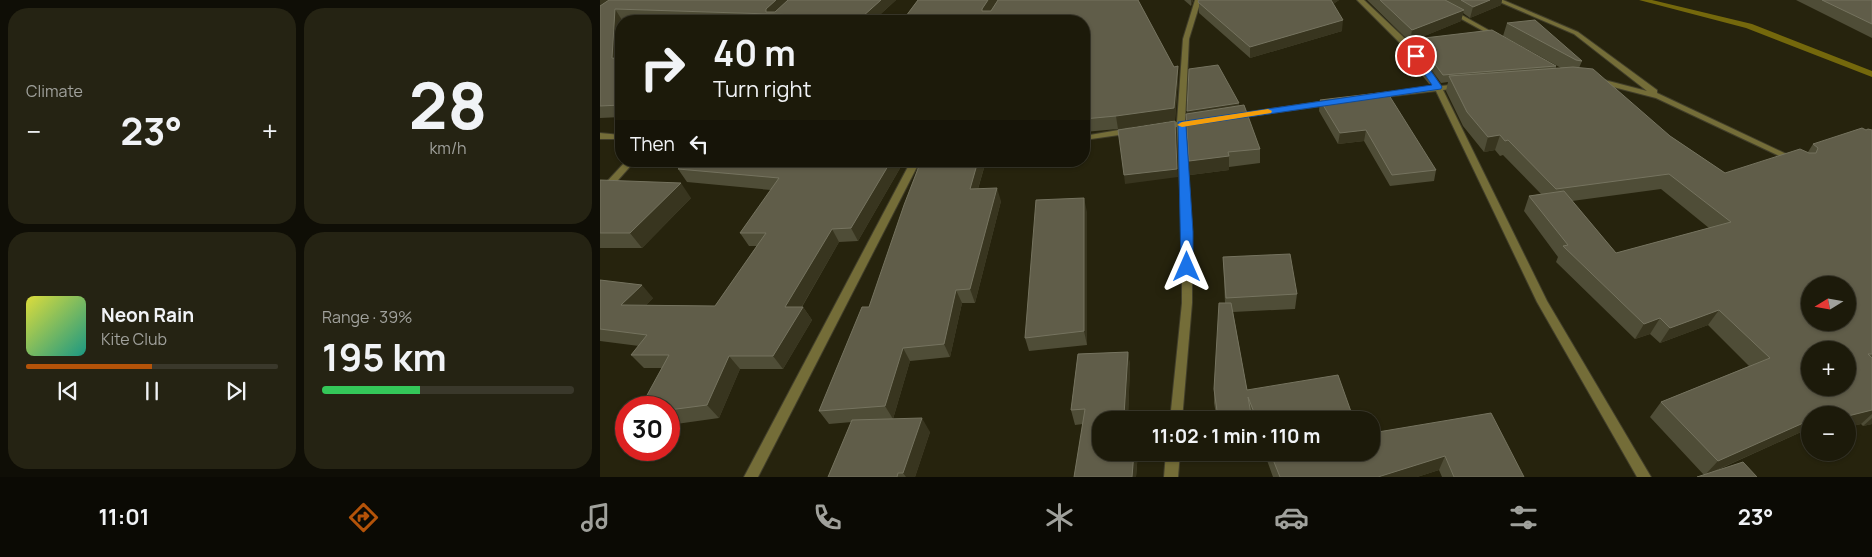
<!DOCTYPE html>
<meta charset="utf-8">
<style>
body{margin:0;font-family:Manrope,sans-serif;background:#252313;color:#f1f3f6;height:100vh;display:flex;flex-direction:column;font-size:19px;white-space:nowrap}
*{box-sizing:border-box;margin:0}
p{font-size:16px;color:#a0a19c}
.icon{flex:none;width:28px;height:28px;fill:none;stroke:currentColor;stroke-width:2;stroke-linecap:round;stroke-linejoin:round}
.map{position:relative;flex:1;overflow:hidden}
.side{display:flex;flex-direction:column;gap:8px;padding:8px;background:#0f0e06;width:600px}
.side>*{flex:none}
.hud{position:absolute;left:15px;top:15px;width:475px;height:152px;border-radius:20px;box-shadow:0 1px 4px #0004,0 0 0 1px #3a382b;background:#1c1a0a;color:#f1f3f6;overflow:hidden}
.needle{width:32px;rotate:259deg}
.buttons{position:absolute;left:1201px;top:276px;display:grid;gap:10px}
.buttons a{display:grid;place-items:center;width:55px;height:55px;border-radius:50%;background:#1c1a0a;box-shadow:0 1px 4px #0004,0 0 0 1px #3a382b;font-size:25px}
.speed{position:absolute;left:15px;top:396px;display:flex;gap:10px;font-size:25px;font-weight:700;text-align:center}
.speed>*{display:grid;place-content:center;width:65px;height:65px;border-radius:50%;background:#1c1a0a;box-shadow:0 1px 4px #0004,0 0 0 1px #3a382b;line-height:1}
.speed .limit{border:8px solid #d22;background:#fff;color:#111}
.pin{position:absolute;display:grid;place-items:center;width:42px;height:42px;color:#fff;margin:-21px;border:2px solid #fff;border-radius:50%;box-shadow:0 1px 5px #0007}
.me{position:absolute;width:55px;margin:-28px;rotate:0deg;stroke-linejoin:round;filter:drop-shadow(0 0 4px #0008)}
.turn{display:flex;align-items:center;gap:18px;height:105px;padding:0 15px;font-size:22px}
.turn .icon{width:65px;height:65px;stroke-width:2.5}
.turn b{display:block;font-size:35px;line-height:42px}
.then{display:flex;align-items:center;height:48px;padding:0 15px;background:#0003;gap:10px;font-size:19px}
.big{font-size:38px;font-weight:700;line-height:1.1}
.side .widget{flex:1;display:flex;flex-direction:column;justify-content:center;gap:8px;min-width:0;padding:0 18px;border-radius:20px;background:#252313}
.side .dial{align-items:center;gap:0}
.dial b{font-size:65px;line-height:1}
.song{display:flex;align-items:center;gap:15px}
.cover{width:60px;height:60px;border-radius:8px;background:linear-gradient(135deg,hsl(60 70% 55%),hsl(170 70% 35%))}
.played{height:5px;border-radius:2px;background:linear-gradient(90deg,#b45309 50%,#3a382b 50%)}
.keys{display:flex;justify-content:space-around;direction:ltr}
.heat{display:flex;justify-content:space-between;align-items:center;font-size:28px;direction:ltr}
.charge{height:8px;border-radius:4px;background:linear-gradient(90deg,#34c759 39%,#3a382b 0)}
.side .tiles{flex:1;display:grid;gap:8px;grid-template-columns:repeat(2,1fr)}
.trip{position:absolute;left:492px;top:411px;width:288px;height:50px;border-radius:20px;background:#1c1a0a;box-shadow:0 1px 4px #0004,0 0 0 1px #3a382b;font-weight:700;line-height:50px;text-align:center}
.menu{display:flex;height:80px;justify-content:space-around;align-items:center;background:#0b0a04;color:#a0a19c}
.menu .icon{width:35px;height:35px}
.menu .selected{color:#b45309}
.menu b{font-size:22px;color:#f1f3f6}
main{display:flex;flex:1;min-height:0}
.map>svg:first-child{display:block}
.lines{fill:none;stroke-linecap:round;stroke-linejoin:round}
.stream{fill:#74680c;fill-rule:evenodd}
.street-casing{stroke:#413e2a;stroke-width:2}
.street{fill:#746d38;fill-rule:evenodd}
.wall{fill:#4f4d37;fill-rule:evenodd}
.shaded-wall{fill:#38351f}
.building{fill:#605d49;stroke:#75735f;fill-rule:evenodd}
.route{fill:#1a73e8;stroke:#114b97}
.slow{fill:#f59e0b}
</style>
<main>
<section class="side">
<div class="tiles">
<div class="widget"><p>Climate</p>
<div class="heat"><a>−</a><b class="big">23°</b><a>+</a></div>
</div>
<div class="widget dial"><b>28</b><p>km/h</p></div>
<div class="widget">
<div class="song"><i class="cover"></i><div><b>Neon Rain</b><p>Kite Club</p></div></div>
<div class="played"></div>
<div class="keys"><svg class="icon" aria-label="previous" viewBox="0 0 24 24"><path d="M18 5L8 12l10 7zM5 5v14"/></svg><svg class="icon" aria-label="pause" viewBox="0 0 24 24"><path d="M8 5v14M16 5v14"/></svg><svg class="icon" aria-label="next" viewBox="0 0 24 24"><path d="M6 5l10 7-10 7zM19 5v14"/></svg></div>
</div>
<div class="widget"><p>Range · 39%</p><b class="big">195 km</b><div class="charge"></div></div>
</div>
</section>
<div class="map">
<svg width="1272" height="477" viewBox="0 0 1272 477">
<rect width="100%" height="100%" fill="#26230d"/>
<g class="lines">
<path class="stream" d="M1039,0h13l100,24 120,47v6l-126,-49z"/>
<g class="street-casing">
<g id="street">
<path d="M595,0h6l-12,39 -4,82 14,-2 4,2 -1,2 -17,3 7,106v71l-10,117h-12l12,-117v-71l-5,-105 -15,2 -4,-2 1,-2 18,-3 6,-83z"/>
<path d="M757,0h7l52,49v4h-6z"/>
<path d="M827,0h8l66,37 -5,1z"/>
<path d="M895,0h8l75,32 79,58v3l142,67 -1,2h-6l-136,-64 -66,-17 -1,-2 4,-2 54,14 -73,-57z"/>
<path d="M821,65h6l14,21 18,-2 4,2 -4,2 -16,2 104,211 104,176h-14l-100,-175 -101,-211 -59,7 -4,-2 4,-2 57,-7 -14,-20z"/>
<path d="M733,100h3v4l-100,14 -4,-2 4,-2z"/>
<path d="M530,128l4,3 -1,2 -49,7v-4z"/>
<path d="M0,133l21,2v4h-21z"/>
<path d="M26,161h9l-32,36 -3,1v-9z"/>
<path d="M311,161h9l-162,316h-14z"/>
<path d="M566,452h14l-2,25h-14z"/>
</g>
</g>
<use href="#street" class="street"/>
</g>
<g class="wall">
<path d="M0,0h296l-23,21h-206l-45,-1 -1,1 -1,38h1v58l-21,1z"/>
<path d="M318,0h80l-7,11 7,-11h140l36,67 4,-1v12l-3,42 -57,9 -34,3v-111h-180l-1,-1z"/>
<path d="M584,0h9l-2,6z"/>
<path d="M599,0h140l-6,4 9,27 -92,27 -51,-45z"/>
<path d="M767,0h135l-1,5 -31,13 -7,-5 -2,8 -44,18 139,27v2h5l-58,-32 4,-13 75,38 -3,7 91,68 55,37 83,-21 5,-8 53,-14h6v294l-9,2 -2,-2 -13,3v-12h-38v13l-97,44 -9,3 -54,-58 11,-15 88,-36 -41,-41 -48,18 -10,-9 -15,5 -79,-77 2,-5 -34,-46 5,-15 12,-2 -38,-39 -3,1 -5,-6 -11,2 -21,-26 -17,-35 2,-9 -7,1 -26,-36 1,-8 -6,3zM1061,189l48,39 -93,25 -44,-52z"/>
<path d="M1196,0h76v38z"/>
<path d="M802,41l29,35 -1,8h-1l-29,-36z"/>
<path d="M720,100l116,70 -2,11 -44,5 -26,-45 -26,3 -19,-33z"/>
<path d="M639,106l21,43v14l-31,4v3l-39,5 -4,-61z"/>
<path d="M88,161h221l-2,4 -4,-2 -45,78 -19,1 -37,65h1l9,13 -29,49h-43l-21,49 -50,7v-17l-7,-40h-18l-13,-13 8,-9 -39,-5v-61l53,18 -7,7 69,1 42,-60h-8l-9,-13 31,-43 -84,-8 -9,-13z"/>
<path d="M314,161h72l-8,28 23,12 -26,102h-13l-12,54 -40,4 -17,58 37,13 -15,45h-87l24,-55 -23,2 -10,-13 50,-104 49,-137z"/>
<path d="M0,180l91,18 -49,50h-42z"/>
<path d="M487,212v133l-58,6 -4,-13z"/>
<path d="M623,257l74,37 -2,15 -62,3 14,78 107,30h-137l-3,-17v-14l11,-86z"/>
<path d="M528,352l2,14 -2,49h10l1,5h-38v32h37l-2,25h-62l9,-53 -8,1 -4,-15 7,-56z"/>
<path d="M771,434l153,43h-82l-3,-7 -22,7h-144l-9,-25h107z"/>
</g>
<g class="shaded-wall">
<path d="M0,0h18l-18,12z"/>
<path d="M176,0h15l-15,14 -10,-2v-3z"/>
<path d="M281,0h15l-23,21h-9l-2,-4z"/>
<path d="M388,0h10l-14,20 -2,-11z"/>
<path d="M591,0h2l-2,6z"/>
<path d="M729,0h10l-11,8z"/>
<path d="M890,0h12l-1,5 -31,13 3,-11z"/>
<path d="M15,9l7,11 -1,1 -1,48 -8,-11z"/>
<path d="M864,10l-3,11 -51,21 2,-12z"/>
<path d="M743,20l-1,11 -92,27v-11z"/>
<path d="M578,66v12l-3,42 -57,9 -2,-13z"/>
<path d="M639,103v8l-52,8v-8z"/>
<path d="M575,121l3,56 -53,7 -1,-9z"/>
<path d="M766,130l-2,11 -26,3 2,-11z"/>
<path d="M900,135l-5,15 -11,2 4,-15z"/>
<path d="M629,156v14l-39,5 -1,-14z"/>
<path d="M291,161h11l1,2 -45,78 -7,-13z"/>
<path d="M378,161h8l-12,41 -4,-13z"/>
<path d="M81,183l10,15 -49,50 -12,-15z"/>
<path d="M397,188l4,13 -26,102 -5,-14z"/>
<path d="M484,198l3,14v133l-3,-14z"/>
<path d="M232,229l7,13 -45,78 -9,-13z"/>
<path d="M42,285l11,13 -20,21 -12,-14z"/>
<path d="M356,290l6,13 -12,54 -6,-13z"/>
<path d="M203,307l9,13 -29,49 -10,-13z"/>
<path d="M1119,310l-11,15 -48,18 10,-15z"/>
<path d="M1060,318l-10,16 -15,5 9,-15z"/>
<path d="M303,348l7,13 -17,58 -8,-13z"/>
<path d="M528,352l2,14 -2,54 -4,-5z"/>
<path d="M129,356l11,13 -21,49 -12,-13z"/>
<path d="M1239,407l-8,8h-10z"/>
<path d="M1272,410v4l-11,10 -13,3v-11z"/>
<path d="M322,418l8,14 -15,45h-9l-3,-4z"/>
<path d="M1272,418v6l-9,2z"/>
<path d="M1210,420v8l-105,47 13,-14z"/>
<path d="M534,452h4l-2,25h-4z"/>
<path d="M845,456l-6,14 -22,7h-39z"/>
</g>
<g class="building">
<path d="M9,0h167l-10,9v3h9l13,-12h93l-19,17 -247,-8 -3,49 9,1v46l-21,1v-100z"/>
<path d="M318,0h70l-6,9v2h9l7,-11h140l36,67 4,-1 -4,42 -58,8 -32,3v-98h-173l1,-1h-9z"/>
<path d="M599,0h132l12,20 -93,27 -52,-45z"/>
<path d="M780,0h65l19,10 -52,20z"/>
<path d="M861,0h29l-17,7z"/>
<path d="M1222,0h50v24z"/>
<path d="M935,20l47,41 -6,-1 -69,-37z"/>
<path d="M892,30l64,36 -113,9 -27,-36z"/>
<path d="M802,41h3l3,2 23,33z"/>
<path d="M618,65l21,38 -52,8 2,-42z"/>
<path d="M973,67l20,2 77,67 55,37 75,-24 9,4h7l2,-5 -5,-4 49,-16 4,2 2,-1 4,1v224h-4l4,4v52l-24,6 -9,-9 -18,8h-11v5l-92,41 -57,-59 109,-44 -51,-48 -49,18 -10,-10 -16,6 -81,-78 5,-1 -39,-49 35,-5 52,62 115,-31 -62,-48 -113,15 -48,-49 -3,1 -5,-6 -12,2 -21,-25 -18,-36zM1210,285h38v37h-38zM1210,350h38v38h-38z"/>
<path d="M787,92l49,78 -44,5 -26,-45 -26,3 -20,-33z"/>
<path d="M644,105l16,44 -32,3 1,4 -40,5 -3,-47z"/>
<path d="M575,121l2,48 -53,6 -6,-45z"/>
<path d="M88,161h203l-40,67 -19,1 -47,78h18l-30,49h-44l-22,49 -38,5v-2h-29l29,-53h-38l16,-20 -47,-6v-49l42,5 -21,20 94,1 51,-73h-26l39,-55 -101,-9z"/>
<path d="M321,161h57l-8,28 27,-1 -27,101 -14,1 -12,54 -41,4 -18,58 -66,5 43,-104h7l35,-102z"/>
<path d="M0,180l81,3 -51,50h-30z"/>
<path d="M484,198v133l-59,7 11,-138z"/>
<path d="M690,254l7,40 -71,4 -3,-41z"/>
<path d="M619,303h12l16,87 91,-15 16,45h-97l-9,-23 3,17 -33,4 -4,-29z"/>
<path d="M528,352l-4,63h14v5h-37v32h33l-2,25h-58l11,-68 -14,1 7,-56z"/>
<path d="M891,413l33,64h-70l-9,-21 -67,21h-98l-10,-25h101v-18l7,-2z"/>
<path d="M322,418l-19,55h-5l-1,4h-69l24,-57z"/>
<path d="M1143,462l14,15h-60z"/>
</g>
<path class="route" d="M816,53l3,1 23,33 -1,2 -255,37 7,106v35l-6,4 -4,-1 -2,-3 -3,-145 254,-37 -20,-29z"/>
<path class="slow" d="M668,109l4,2 -1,2 -89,14 -5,-2 5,-3z"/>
</svg>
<div class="buttons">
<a><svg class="needle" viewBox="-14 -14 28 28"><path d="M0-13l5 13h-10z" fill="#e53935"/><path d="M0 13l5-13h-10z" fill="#a0a19c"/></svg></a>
<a>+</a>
<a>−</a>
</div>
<div class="speed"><div class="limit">30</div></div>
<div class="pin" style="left:816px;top:56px;background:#d93025"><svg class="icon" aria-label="arrive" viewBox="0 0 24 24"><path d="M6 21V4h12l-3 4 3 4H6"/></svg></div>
<svg class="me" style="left:587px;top:267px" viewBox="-20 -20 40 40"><path d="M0-17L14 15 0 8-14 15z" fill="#1a73e8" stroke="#fff" stroke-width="4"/></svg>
<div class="trip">11:02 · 1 min · 110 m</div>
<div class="hud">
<div class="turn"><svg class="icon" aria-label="right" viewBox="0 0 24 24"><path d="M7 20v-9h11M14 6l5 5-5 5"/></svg><div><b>40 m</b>Turn right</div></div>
<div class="then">Then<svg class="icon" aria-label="left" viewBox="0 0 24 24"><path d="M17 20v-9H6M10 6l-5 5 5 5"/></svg></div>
</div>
</div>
</main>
<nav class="menu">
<b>11:01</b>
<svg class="icon selected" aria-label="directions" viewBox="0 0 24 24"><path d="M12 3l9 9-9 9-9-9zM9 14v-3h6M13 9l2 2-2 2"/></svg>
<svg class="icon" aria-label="music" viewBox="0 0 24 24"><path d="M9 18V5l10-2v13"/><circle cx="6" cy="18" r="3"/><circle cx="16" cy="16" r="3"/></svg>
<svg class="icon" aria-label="phone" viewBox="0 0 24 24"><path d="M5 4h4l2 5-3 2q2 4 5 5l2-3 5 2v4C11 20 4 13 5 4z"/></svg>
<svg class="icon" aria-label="climate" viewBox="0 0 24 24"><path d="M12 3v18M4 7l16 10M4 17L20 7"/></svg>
<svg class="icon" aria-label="car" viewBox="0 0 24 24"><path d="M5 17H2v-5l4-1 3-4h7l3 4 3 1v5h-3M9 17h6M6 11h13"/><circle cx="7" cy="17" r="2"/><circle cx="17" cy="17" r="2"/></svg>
<svg class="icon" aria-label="filters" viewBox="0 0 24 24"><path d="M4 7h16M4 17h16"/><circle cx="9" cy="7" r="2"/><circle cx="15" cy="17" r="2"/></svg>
<b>23°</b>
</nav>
